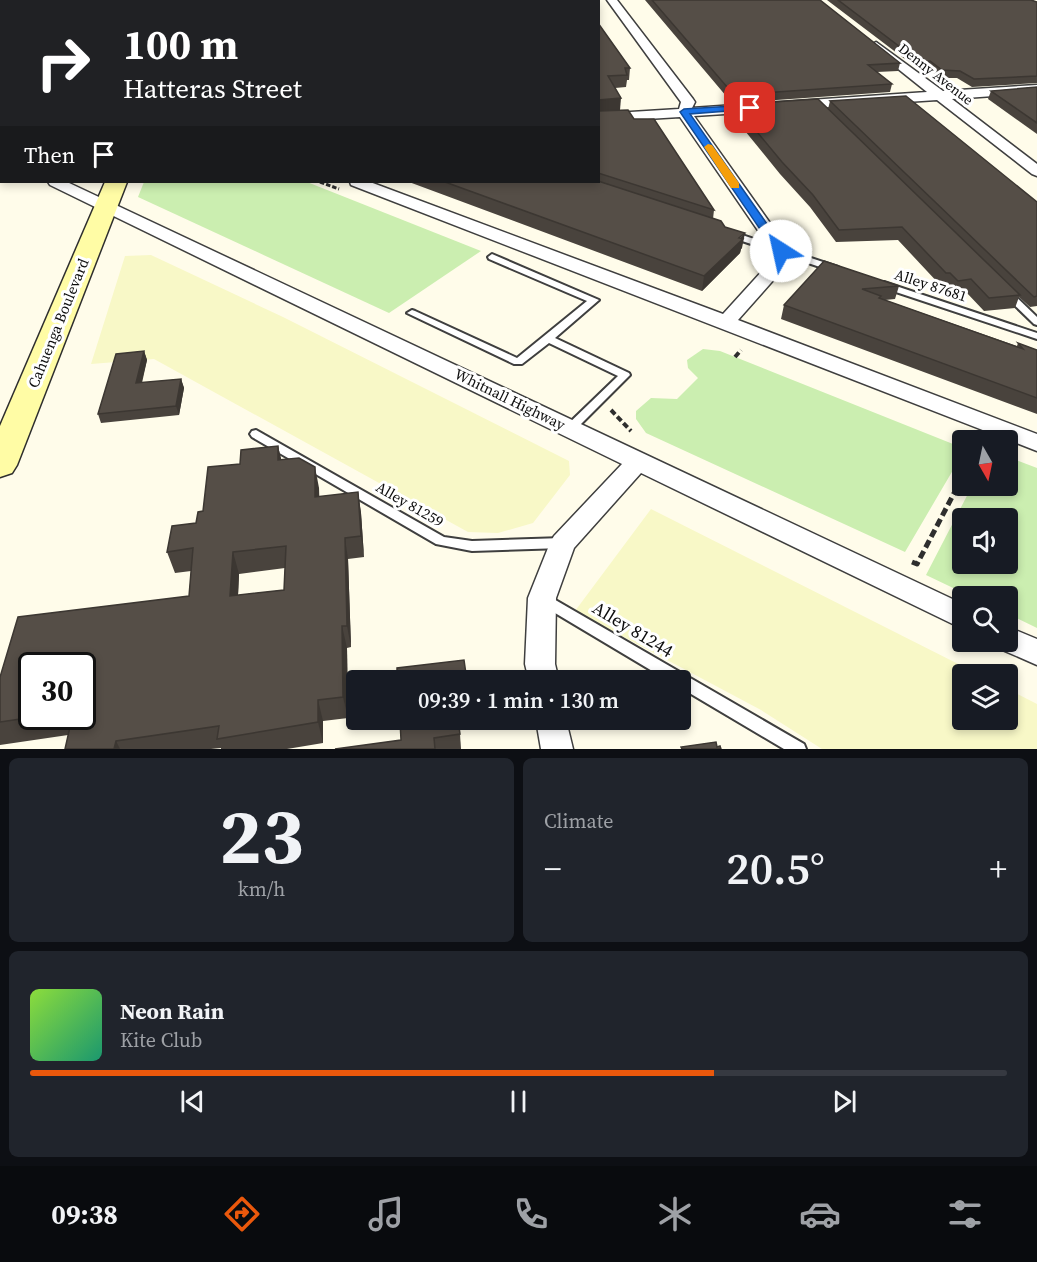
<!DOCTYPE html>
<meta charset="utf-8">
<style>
body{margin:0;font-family:"Source Serif 4",serif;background:#20242c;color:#f1f3f6;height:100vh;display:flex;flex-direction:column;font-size:22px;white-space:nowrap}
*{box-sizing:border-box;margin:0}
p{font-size:20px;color:#9ea1a6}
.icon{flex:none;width:33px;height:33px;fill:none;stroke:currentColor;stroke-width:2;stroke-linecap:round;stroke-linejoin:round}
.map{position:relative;height:749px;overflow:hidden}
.sheet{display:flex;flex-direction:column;gap:9px;padding:9px;background:#0d0f14;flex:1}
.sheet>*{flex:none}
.hud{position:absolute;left:0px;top:0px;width:600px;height:183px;box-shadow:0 3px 9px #0003;background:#202124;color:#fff;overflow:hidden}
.needle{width:39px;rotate:171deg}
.fabs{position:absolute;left:952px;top:430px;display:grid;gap:12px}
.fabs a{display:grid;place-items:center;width:66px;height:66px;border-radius:6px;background:#171b24;box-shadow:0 3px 9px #0003;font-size:30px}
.speed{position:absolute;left:18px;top:652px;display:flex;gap:12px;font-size:30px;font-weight:700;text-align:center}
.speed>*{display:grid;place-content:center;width:78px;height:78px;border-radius:50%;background:#171b24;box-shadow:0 3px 9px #0003;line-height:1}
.speed .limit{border:3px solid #111;border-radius:9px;background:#fff;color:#111}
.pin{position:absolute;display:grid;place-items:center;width:51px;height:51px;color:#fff;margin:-26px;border-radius:12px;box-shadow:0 3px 9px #0006}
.me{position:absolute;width:66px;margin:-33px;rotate:325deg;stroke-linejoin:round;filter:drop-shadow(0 0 4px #0008)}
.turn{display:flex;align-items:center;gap:21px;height:126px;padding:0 24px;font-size:27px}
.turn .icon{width:78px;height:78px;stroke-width:2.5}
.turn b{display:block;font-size:42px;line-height:51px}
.then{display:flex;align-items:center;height:57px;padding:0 24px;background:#0003;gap:12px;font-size:22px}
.big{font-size:45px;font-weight:600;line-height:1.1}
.sheet .tile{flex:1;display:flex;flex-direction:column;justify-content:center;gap:9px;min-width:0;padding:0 21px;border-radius:9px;background:#20242c}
.sheet .dial{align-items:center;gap:0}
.dial b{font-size:78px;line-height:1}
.song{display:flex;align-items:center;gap:18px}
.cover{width:72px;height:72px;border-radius:9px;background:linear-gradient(135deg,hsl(90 70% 55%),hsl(160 70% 35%))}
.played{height:6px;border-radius:3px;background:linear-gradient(90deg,#ea580c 70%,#363941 70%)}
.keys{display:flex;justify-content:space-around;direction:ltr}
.heat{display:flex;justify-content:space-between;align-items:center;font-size:33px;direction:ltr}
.sheet .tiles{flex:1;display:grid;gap:9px;grid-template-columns:1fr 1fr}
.tile:last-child{grid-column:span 2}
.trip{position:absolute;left:346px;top:670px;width:345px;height:60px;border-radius:6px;background:#171b24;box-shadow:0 3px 9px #0003;font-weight:600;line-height:60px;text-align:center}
.menu{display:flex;height:96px;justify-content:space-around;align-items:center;background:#090b0e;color:#9ea1a6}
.menu .icon{width:42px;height:42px}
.menu .current{color:#ea580c}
.menu b{font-size:27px;color:#f1f3f6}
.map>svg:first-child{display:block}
.farmland{fill:#f8f8c7}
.green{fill:#cbeeb0;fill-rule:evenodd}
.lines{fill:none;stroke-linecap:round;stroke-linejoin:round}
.lane-casing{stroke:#3f3f3f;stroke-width:4}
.street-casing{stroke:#3f3f3f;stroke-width:3}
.secondary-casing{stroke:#2e2e2e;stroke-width:3}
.path-far2{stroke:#2e2e2e;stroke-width:3;stroke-dasharray:4.5 2;stroke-linecap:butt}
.path-far1{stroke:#2e2e2e;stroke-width:4;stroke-dasharray:6 3;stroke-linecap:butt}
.path{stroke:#2e2e2e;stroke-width:5;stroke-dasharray:8 4;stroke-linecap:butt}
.lane{fill:#fff;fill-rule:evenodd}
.street{fill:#fff;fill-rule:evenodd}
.secondary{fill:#fffca5;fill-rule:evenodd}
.wall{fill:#49433d;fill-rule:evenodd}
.shaded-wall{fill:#3c3732}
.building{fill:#554e47;stroke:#3c3732;stroke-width:1.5;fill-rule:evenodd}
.route{fill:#1a73e8;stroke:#114b97;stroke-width:1.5}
.slow{fill:#f59e0b}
.labels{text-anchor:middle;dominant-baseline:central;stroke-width:6;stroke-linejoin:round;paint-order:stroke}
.far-street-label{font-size:14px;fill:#0c0c0c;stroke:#fff}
.street-label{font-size:15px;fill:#0c0c0c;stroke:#fff}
.near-street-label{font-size:18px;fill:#0c0c0c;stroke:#fff}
</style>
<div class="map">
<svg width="1037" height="749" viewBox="0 0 1037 749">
<rect width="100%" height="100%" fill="#fffcea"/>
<g class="farmland">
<path d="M151,255l132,62 286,144 1,14 -37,48 -35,10 -30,-1 -314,-173 -63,5 34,-108z"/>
<path d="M651,509l329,166h-17v45h45v-31l29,15v45h-215l-61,-39 -186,-99z"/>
</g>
<g class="green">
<path d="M144,182h163l174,69 -92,62 -251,-116z"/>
<path d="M703,349l17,2 243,97v5l-58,99 -259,-119 -10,-14v-8l15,-13 26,1 21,-21 -10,-10 -1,-8z"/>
<path d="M1008,457l29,11v160l-29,-14v-17h-36l-46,-22 46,-89h36zM963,519h45v45h-45z"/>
</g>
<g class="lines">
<g class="lane-casing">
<g id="lane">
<path d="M730,231l108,36 2,2 -2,2h-6l-105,-35 -1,-2z"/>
<path d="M492,254l107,46 -44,38 74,35 1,2 -56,56h-8l-2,-3 54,-52 -69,-33 -27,21h-8l-107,-51 5,-3 3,1 102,47 70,-57 -98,-42 -1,-2z"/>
<path d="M884,282l153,51v6l-156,-52 -2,-2 2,-2z"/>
<path d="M1007,290l3,1 27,26v8l-3,-1 -30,-29 -2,-2z"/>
<path d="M256,430l188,107 28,4 91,-3 5,1 1,4 -1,4 -5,1 -91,3 -36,-7 -184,-107 -2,-3 2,-3z"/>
<path d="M545,594l259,150 2,5h-22l-103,-61v-7h-12l-129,-77 -2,-4 2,-4z"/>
</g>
</g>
<g class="street-casing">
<g id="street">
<rect x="387" y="0" width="10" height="2"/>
<path d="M607,0h10l76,99 2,3 -3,6 235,-16 -55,-44 -2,-2 6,-4 67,49 94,-6v8l-85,6 85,65v12l-5,-2 -95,-74 -243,16 96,135 -13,25 -39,44 299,114v17l-686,-266 -1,-3h20l353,132 40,-44 9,-19 -92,-134 -82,5v-8l81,-5 2,-7z"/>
<rect x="0" y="150" width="2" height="9"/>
<path d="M48,182h19l896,422v25l-322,-156 -67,75 -18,50 -1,66 4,17h-30l-4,-17 3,-66 22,-55 4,-7 68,-72 -572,-279z"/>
<path d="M1008,627l29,12v26l-39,-17 -3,-6h13z"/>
<path d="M536,720h30l7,29h-32z"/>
</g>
</g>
<g class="secondary-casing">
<g id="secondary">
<path d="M176,0h14l-15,2z"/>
<path d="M105,182h22l-110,283 -5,8 -12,4v-51z"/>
</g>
</g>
<path class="path-far2" d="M320,182l19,7"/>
<g class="path-far1">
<path d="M735,357l6,-7"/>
<path d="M611,410l20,21"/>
<path d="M961,480l2,-4"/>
</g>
<path class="path" d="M912,562l5,2 45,-86"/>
<use href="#lane" class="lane"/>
<use href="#street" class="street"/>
<use href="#secondary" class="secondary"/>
</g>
<g class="wall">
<path d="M0,0h153l-1,2h-150v54l-2,1z"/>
<path d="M645,0h175l80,63 -2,8 -21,1 15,12 -2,8 -158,11z"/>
<path d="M827,0h204l6,2v81l-65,4 -15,-9h-17l-12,-9h-10z"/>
<path d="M598,23l32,45 -1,12h-2l-1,7 -11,1 5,22 14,9 80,91 -1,9 12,8 17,21 -1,1 -1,4 -38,38 -293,-109h189z"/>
<path d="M1037,87v47l-49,-35 3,-8z"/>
<path d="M830,101l207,101v104l-7,1 -11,-10 -4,11 -31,3 -18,-19 -13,2 -7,-8h-5l-43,-46 -62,2 -26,-35 -30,-33 -39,-48 3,-22 84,5z"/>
<path d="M824,261l75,25 -4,13 -10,1 132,46 1,-3 19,7v64l-256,-95 3,-14z"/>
<path d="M144,351l3,9 -5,23 39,-4 3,9 -5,27 -78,8 -3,-9z"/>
<path d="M278,446l3,13 38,29v9l39,-5 3,21 3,44 -16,2 3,88 -4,1 1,70 -25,3v22l-36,6h-66v-1l-10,1h-146l3,-14 -68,10v-68l189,-81 2,-25 -16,2 -8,-21 29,-29 7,-12 37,-47zM285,568l-1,22 -46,5 1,-21zM82,666v51h-50z"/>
<path d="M460,734l1,15h-126z"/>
</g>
<g class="shaded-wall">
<path d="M621,98l-1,12 -22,2v-12z"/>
<path d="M745,233l-3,15 -1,1 -1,4 -38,38 2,-15z"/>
<path d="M144,351l3,9 -8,32 -3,-9z"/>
<path d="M181,379l3,9 -5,27 -3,-9z"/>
<path d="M278,446l5,21 -5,-7z"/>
<path d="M315,467l4,21 1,31 -5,-22z"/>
<path d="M358,492l3,21 3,44 -3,-21z"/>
<path d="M345,538l3,21 3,88 -4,-21z"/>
<path d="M233,552l6,22 -2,44 -7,-22z"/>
<path d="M342,626l5,22 1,70 -5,-21z"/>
<path d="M318,700l5,21v22l-5,-21z"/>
<path d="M116,741l4,8h-6z"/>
</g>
<g class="building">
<path d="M0,0h147l-1,2h-144v28h-2z"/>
<rect x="202" y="0" width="155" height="2"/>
<path d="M426,0h157l1,2h-157z"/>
<path d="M652,0h168l80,63 -32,2 24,19 -158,11z"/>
<path d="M838,0h193l6,2v74l-63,3 -14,-8 -18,-1 -12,-9 -10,1z"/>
<path d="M598,23l32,45h-5l2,7 -19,1 13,22 -23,2z"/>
<path d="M2,37v10h-2v-8z"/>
<path d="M1037,87v36l-46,-32z"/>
<path d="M906,96l131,106v94l-3,1 -204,-196z"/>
<path d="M818,99l202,196 -31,3 -18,-19 -13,2 -8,-8h-4l-44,-46 -63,3 -26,-35 -31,-33 -39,-47 9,-2 -8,-9z"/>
<path d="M628,110l6,9h20l60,91 -116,-37v-62z"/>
<path d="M598,181l123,40 4,6 20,6 -6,5 4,1 -39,37 -259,-94z"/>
<path d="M824,261l75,25 -37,3 19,7 -2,2 144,51 -5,-6 19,7v48l-253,-93z"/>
<path d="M144,351l-8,32 45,-4 -5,27 -78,8 18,-60z"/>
<path d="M278,446v14l21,-2 16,9v30l43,-5 3,44 -16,2 2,88h-5l1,71 -25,3v22l-101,17 2,-13 -103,15 -2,8h-49l5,-22 -2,1 3,-11h11v-51h-50v51h2l-34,5v-45l18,-60 171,-21 4,-48 -26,4 5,-26 24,-3 2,-11 5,-1 5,-44 32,-3 1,-14zM286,546l-2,44 -54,6 3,-44z"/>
<path d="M464,660l3,21h-70v-13z"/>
<path d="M400,720h58l2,14 -26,4 1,11h-100l66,-9z"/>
<path d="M716,742l1,5 3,-1 1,3h-39l-1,-2z"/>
</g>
<path class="route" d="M750,105l3,1v3l-63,5 96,137 -5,4 -4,-1 -97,-142 4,-3z"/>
<path class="slow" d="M708,144l4,1 27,38v5h-8l-27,-41z"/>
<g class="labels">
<g class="far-street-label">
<text transform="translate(936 74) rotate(38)">Denny Avenue</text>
</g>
<g class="street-label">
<text transform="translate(931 285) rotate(18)">Alley 87681</text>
<text transform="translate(58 323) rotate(-68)">Cahuenga Boulevard</text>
<text transform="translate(510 399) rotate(26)">Whitnall Highway</text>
<text transform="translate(410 504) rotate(30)">Alley 81259</text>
</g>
<g class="near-street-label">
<text transform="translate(633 629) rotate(31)">Alley 81244</text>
</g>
</g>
</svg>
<div class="fabs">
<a><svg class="needle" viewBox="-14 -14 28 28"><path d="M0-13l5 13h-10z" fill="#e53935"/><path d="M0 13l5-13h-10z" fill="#9ea1a6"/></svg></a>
<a><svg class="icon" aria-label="sound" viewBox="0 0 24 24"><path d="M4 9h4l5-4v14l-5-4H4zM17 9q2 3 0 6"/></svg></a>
<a><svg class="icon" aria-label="search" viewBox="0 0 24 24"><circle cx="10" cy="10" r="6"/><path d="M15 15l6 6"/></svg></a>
<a><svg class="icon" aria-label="layers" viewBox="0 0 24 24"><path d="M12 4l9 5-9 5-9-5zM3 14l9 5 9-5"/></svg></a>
</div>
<div class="speed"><div class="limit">30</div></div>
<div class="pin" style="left:750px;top:108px;background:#d93025"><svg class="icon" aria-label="arrive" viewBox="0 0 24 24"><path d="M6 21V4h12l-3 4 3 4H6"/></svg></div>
<svg class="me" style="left:781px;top:251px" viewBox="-20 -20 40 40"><circle r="19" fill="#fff"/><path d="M0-13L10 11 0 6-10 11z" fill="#1a73e8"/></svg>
<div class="trip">09:39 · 1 min · 130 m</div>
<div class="hud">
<div class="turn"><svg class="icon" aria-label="right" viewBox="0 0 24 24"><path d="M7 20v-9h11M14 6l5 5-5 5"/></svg><div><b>100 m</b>Hatteras Street</div></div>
<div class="then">Then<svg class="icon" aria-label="arrive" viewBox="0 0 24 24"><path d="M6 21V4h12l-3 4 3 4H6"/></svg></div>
</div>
</div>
<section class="sheet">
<div class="tiles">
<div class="tile dial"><b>23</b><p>km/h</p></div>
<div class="tile"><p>Climate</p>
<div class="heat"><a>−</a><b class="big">20.5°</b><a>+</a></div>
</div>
<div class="tile">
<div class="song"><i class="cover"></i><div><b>Neon Rain</b><p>Kite Club</p></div></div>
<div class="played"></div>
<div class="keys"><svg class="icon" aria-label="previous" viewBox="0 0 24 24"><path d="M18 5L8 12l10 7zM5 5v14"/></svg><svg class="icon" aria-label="pause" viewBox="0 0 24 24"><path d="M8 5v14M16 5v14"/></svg><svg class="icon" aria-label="next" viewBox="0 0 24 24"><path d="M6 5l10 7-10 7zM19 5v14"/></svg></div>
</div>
</div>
</section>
<nav class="menu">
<b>09:38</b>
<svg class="icon current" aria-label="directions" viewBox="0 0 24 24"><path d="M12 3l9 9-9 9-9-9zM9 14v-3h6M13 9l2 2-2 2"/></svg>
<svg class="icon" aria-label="music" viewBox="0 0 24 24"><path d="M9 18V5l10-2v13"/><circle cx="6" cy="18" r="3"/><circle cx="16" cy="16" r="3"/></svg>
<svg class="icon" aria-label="phone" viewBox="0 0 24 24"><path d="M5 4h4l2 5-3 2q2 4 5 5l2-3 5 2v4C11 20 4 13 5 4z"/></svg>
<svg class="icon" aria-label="climate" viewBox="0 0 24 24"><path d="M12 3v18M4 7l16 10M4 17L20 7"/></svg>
<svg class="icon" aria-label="car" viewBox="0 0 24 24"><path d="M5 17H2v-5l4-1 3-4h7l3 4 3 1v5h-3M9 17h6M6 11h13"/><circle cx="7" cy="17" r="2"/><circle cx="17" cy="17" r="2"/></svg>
<svg class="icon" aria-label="filters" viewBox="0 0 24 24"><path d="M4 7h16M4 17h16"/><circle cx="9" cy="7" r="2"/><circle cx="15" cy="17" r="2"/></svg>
</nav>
